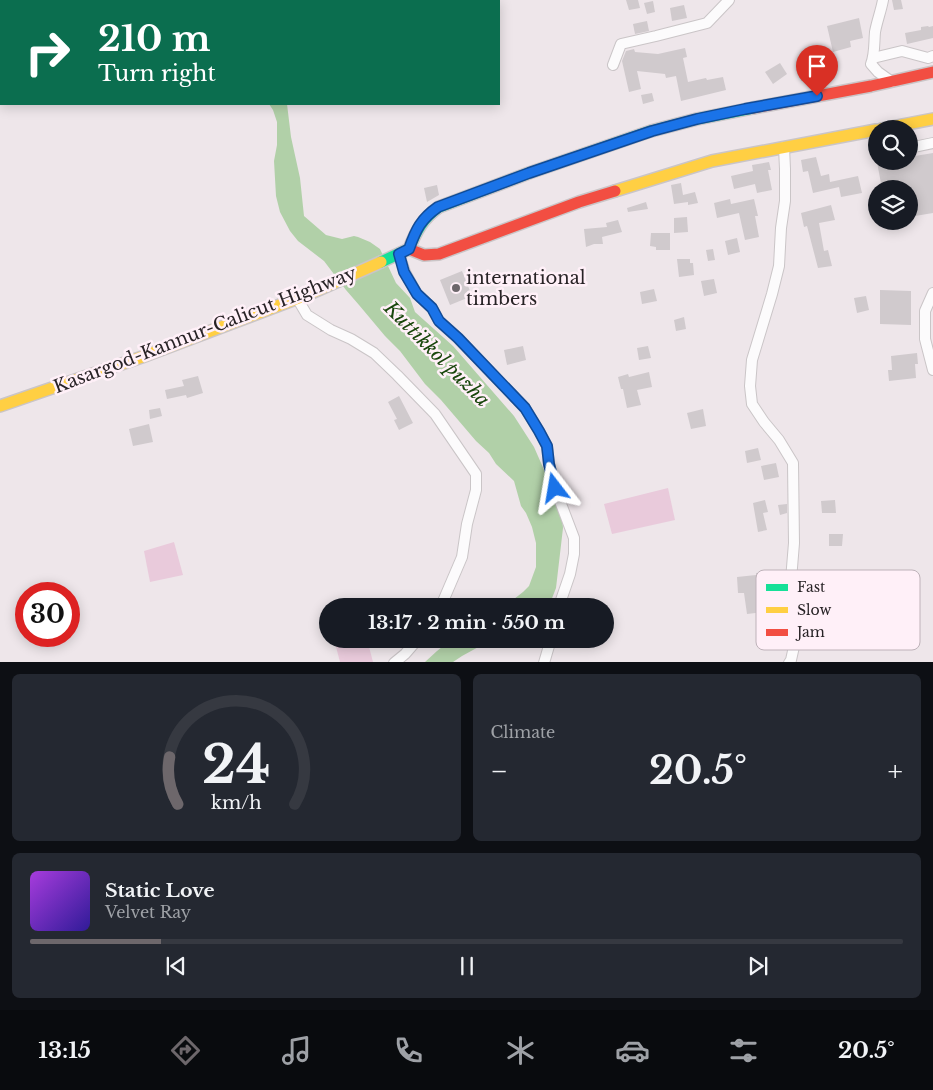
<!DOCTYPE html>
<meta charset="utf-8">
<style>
body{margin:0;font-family:"Libre Baskerville",serif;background:#242831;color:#f1f3f6;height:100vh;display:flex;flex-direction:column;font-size:19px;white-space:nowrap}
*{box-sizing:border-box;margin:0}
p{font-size:16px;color:#9ea1a6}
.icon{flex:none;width:28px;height:28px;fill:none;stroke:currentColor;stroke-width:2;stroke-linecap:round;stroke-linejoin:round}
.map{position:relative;height:662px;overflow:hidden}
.side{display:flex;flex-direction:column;gap:12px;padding:12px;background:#0d0f14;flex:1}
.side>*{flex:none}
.guide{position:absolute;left:0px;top:0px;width:500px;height:105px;box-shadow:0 2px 12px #0003;background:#0b6e4f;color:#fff;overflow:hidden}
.fabs{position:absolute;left:868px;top:120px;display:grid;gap:10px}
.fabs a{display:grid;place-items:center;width:50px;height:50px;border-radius:50%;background:#171b24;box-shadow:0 2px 12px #0003;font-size:25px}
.speed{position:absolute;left:15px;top:582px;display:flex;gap:10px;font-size:25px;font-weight:700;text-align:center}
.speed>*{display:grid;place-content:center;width:65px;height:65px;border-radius:50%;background:#171b24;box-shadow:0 2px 12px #0003;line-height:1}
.speed .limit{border:8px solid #d22;background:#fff;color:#111}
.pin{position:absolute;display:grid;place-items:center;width:42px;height:42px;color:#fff;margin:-51px -21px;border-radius:50% 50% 50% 0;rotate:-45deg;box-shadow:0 0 5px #0007}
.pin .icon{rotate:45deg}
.me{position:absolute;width:55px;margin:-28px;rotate:346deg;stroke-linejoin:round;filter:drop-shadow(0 0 4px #0008)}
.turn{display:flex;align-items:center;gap:18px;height:105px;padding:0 15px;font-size:22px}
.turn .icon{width:65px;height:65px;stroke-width:2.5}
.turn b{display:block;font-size:35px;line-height:42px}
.big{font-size:38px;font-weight:700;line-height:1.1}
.side .tile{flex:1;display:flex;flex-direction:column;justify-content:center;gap:8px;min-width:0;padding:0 18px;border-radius:8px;background:#242831}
.side .dial{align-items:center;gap:0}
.dial svg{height:130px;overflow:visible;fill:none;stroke:#363941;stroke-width:7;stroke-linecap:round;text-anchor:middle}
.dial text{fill:#f1f3f6;stroke:none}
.song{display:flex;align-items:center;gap:15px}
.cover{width:60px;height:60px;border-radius:8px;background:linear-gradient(135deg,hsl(280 70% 55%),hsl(250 70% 35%))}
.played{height:5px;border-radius:2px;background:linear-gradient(90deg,#6d676b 15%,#363941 15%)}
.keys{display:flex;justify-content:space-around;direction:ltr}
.heat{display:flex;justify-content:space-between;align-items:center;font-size:28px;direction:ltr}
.side .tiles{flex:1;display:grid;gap:12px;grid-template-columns:1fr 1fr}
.tile:last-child{grid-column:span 2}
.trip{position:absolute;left:319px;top:598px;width:295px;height:50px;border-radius:25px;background:#171b24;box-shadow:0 2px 12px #0003;font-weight:700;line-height:50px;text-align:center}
.tabs{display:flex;height:80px;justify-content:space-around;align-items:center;background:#090b0e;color:#9ea1a6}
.tabs .icon{width:35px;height:35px}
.tabs .current{color:#6d676b}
.tabs b{font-size:22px;color:#f1f3f6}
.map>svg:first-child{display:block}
.green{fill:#e9cadb}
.water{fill:#b1d0a8}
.building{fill:#d0cacd}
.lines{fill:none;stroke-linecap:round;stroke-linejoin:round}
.street-casing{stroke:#cac5c7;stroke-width:12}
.fast-casing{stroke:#cac5c7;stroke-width:14}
.slow-casing{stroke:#cac5c7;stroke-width:14}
.jam-casing{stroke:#cac5c7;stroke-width:14}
.street{stroke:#fcfbfc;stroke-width:10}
.fast{stroke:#16e098;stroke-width:11}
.slow{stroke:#ffcf43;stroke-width:11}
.jam{stroke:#f24e42;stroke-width:11}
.route-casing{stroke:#114b97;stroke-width:12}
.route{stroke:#1a73e8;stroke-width:9}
.poi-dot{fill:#6d676b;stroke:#fff0f8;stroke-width:2}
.labels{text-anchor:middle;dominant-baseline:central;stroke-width:5;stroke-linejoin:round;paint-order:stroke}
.poi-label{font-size:18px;fill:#282326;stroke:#fff0f8;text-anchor:start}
.street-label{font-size:18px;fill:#282326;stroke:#fff0f8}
.water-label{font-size:19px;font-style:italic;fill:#19470c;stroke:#fff0f8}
.key{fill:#fff0f8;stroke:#beb2b9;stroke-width:1}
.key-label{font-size:14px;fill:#282326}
</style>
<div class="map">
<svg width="933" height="663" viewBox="0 0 933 663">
<rect width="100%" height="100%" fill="#eee6ea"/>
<g class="green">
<path d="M668,488l7,32 -63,14 -8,-30z"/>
<path d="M174,542l9,33 -33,7 -6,-31z"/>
<path d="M357,598l2,8h-31z"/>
<path d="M334,639h33l6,23h-33z"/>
</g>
<g class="water">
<path d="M269,104h18l4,33 9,41 4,38 22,19 16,4 12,-3 4,1 12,5 10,7 16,34 14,15 5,14 38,34 61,70 20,31 25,57 3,12 1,12 -7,60 -7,18h-44l18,-14 6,-6 7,-19v-24l-4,-16 -6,-14 -5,-7 -7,-25 -18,-17 -7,-11 -13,-12 -35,-41 -16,-16 -25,-33 -15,-15 -26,-31 -13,-15 -22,-29 -26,-20 -8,-10 -10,-19 -4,-16 -2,-35 3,-16v-23l-4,-12z"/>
<path d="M452,639h41l-31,17 -9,6h-28l12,-11z"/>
</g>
<g class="building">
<path d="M626,0h12l2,8 -11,2z"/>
<path d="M892,0h9l2,9 -9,1z"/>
<path d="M653,1l2,11 -8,2 -3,-11z"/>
<path d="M684,5l3,13 -15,3 -2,-13z"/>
<path d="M859,18l4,20 -13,3 1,6 -18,5 -6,-26z"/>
<path d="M647,21l2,10 -14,3 -2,-10z"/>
<path d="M928,26l1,1 4,-1v12l-26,6 -2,-11 16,-3v-3z"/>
<path d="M685,48l2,9 -4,1 5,24 18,-4 1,2 16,-3 3,13 -45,11 -5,-25 -10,2 -1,-4 -28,-3 4,18 -12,3 -7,-31 4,-10 8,-2 1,3 23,2z"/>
<path d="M780,63l7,11 -14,10 -8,-12z"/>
<path d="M813,65l3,13 -15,3 -2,-13z"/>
<path d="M652,93l2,8 -11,3 -2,-9z"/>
<path d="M933,153v60l-24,4v-28h-27l-5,-27 32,-1v-4z"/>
<path d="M816,157l5,19 8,-2 1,8 28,-6 4,17 -21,4 -2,-10 -26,6 -5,-22 -5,1 -2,-12z"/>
<path d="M769,162l2,8h-3l4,20 -15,3 -2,-9 -21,5 -3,-13 22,-5 -1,-6z"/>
<path d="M681,183l2,12 12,-3 3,11 -10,2v-3l-14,2 -3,-19z"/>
<path d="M437,185l2,10 -12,7 -3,-14z"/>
<path d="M730,199l1,5 23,-5 4,17h-3l4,21 -14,3 -6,-27 -22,5 -3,-15z"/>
<path d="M646,202l2,7 -20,3 -1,-4z"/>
<path d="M831,205l4,15 -16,3 5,28 4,-1 4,16 -14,2 -11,-42 -3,1 -3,-14z"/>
<path d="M687,217l1,15 -14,1v-15z"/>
<path d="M618,220l4,12 -20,5 1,7h-9l-8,3 -2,-18 23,-2 -1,-4z"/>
<path d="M651,233h19v17h-14v-3l-6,-1z"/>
<path d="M737,238l3,14 -12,3 -3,-14z"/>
<path d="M713,249l2,11 -7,1 -2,-11z"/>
<path d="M677,259h13v4h3l1,12 -15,2z"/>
<path d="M462,271l10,25 -22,9 -10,-25z"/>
<path d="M714,279l3,14 -13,3 -3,-15z"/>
<path d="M654,289l3,12 -15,3 -2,-12z"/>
<path d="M880,290l31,1v34l-31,-1z"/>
<path d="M866,296l3,14 -12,3 -3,-15z"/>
<path d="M684,317l2,12 -10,2 -2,-11z"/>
<path d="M523,346l3,14 -19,5 -3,-15z"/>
<path d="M648,346l3,12 -12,2 -2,-12z"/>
<path d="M917,353l1,11h-3l1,14 -27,3 -1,-11h4l-1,-14z"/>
<path d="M649,372l3,15 -15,3 4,15 -14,3 -4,-19h-2l-3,-12 10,-3 1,3z"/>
<path d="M198,376l5,17 -16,5 -1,-3 -19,4 -2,-9 19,-4 -2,-6z"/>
<path d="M399,396l14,27 -14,7 -5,-10 3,-1 -9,-17z"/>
<path d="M160,408l2,8 -12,3 -1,-9z"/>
<path d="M703,409l3,17 -15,3 -4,-16z"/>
<path d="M149,424l4,18 -20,4 -4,-17z"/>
<path d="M758,448l3,12 -14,3 -2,-12z"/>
<path d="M776,463l3,14 -15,3 -3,-14z"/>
<path d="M765,500l3,12 -5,1 4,17 -9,2 -5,-29z"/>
<path d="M835,500l1,13h-14l-1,-12z"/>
<path d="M787,504v9l-7,2 -2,-10z"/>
<path d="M829,534h14l-1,12h-13z"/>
<path d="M775,572l1,21 -14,1 2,18 -17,2 -3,-21h-6l-1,-16 19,-2v-2z"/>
</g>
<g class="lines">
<g class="street-casing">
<g id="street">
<path d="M883,0c-2,11 -6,21 -8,32 -1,11 0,22 -4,32l7,8 14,10"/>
<path d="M873,58l29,-7 26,7 5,-2"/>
<path d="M613,65l8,-21 35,-8 51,-13 22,-23"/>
<path d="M784,147l1,22v32l-4,27 -2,38 -7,28 -20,66 -2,26 2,18 12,18 15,18 14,23 1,80 -4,49 2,31 3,19 -4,18 -2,3"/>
<path d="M909,148l24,-5"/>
<path d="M399,254l6,18 12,22 15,14 7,13 19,17 67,70 14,23 8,15 2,18 6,24 19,50v16l-4,20 -11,32"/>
<path d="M933,293l-8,18v28l8,31"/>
<path d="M297,298l10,17 24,15 20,9 23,14 23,22 38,39 41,60v16l-9,34 -5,33 -21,49"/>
<path d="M394,663l11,-9 13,-15"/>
<path d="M544,663l7,-24"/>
</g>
</g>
<g class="fast-casing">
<path id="fast" d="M381,262l28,-13c7,-18 14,-31 30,-42l90,-34 122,-42 46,-12 56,-11"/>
</g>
<g class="slow-casing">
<g id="slow">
<path d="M881,129l52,-10"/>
<path d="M615,191l97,-30 164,-31"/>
<path d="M0,406l142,-49 167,-63 72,-32"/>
</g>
</g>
<g class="jam-casing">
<g id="jam">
<path d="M753,108l118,-22 62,-14"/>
<path d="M409,249l15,6 15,-1 140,-52 36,-11"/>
</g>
</g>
<use href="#street" class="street"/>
<use href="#fast" class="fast"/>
<use href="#slow" class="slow"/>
<use href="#jam" class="jam"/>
</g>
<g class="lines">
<g class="route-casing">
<path id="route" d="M555,488l-6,-24 -2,-18 -8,-15 -14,-23 -67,-70 -19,-17 -7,-13 -15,-14 -13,-22 -5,-18 10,-5c7,-20 12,-30 29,-42l91,-34 123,-42 45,-12 48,-10 72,-13"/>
</g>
<use href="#route" class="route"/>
</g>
<circle class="poi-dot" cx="456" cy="288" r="5"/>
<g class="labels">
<g class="poi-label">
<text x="466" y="278">international<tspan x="466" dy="21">timbers</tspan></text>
</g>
<g class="street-label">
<text transform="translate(205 330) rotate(-21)">Kasargod-Kannur-Calicut Highway</text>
</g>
<g class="water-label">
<text transform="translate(437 354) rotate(45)">Kuttikkol puzha</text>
</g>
</g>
<rect x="756" y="570" width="164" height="80" rx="8" class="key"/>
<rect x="766" y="584" width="22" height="7" fill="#16e098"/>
<rect x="766" y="607" width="22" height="6" fill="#ffcf43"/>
<rect x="766" y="629" width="22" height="7" fill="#f24e42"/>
<g class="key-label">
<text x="797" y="592">Fast</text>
<text x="797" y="615">Slow</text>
<text x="797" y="637">Jam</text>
</g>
</svg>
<div class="fabs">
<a><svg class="icon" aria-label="search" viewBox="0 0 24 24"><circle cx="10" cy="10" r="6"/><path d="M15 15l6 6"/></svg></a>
<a><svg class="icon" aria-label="layers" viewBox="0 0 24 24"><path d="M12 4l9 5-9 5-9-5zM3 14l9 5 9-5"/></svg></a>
</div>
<div class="speed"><div class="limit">30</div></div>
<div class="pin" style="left:817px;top:96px;background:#d93025"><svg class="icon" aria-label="arrive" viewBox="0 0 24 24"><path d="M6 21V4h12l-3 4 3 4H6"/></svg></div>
<svg class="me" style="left:555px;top:488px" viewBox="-20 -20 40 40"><path d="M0-17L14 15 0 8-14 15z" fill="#1a73e8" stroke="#fff" stroke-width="4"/></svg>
<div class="trip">13:17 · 2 min · 550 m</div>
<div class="guide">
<div class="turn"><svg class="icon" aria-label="right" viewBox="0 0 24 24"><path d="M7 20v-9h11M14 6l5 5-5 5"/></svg><div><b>210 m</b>Turn right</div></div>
</div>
</div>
<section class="side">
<div class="tiles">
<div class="tile dial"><svg viewBox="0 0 100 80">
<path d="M14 69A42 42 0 1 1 86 69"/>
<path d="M14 69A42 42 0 0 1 9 40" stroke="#6d676b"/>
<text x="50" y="56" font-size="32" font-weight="700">24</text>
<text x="50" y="72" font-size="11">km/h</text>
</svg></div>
<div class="tile"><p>Climate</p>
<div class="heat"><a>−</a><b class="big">20.5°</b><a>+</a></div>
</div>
<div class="tile">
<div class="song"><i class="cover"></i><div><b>Static Love</b><p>Velvet Ray</p></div></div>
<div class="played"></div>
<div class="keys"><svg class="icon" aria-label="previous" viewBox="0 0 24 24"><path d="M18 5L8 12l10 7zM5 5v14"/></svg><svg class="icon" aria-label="pause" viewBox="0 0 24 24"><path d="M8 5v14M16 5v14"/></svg><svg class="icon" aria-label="next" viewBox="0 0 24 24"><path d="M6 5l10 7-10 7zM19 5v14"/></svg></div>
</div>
</div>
</section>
<nav class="tabs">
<b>13:15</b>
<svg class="icon current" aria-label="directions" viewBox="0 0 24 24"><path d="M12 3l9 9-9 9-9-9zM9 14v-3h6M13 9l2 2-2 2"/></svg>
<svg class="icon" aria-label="music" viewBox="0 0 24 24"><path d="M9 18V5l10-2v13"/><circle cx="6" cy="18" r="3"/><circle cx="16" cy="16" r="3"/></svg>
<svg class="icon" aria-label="phone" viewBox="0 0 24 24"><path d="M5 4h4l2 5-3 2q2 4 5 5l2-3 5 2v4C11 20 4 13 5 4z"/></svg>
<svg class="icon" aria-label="climate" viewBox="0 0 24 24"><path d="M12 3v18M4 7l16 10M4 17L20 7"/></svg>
<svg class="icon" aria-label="car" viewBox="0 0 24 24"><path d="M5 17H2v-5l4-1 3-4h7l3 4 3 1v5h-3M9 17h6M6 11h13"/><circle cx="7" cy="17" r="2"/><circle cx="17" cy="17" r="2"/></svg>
<svg class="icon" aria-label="filters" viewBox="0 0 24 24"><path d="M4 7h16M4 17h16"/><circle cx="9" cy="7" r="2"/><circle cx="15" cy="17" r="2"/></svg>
<b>20.5°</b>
</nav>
